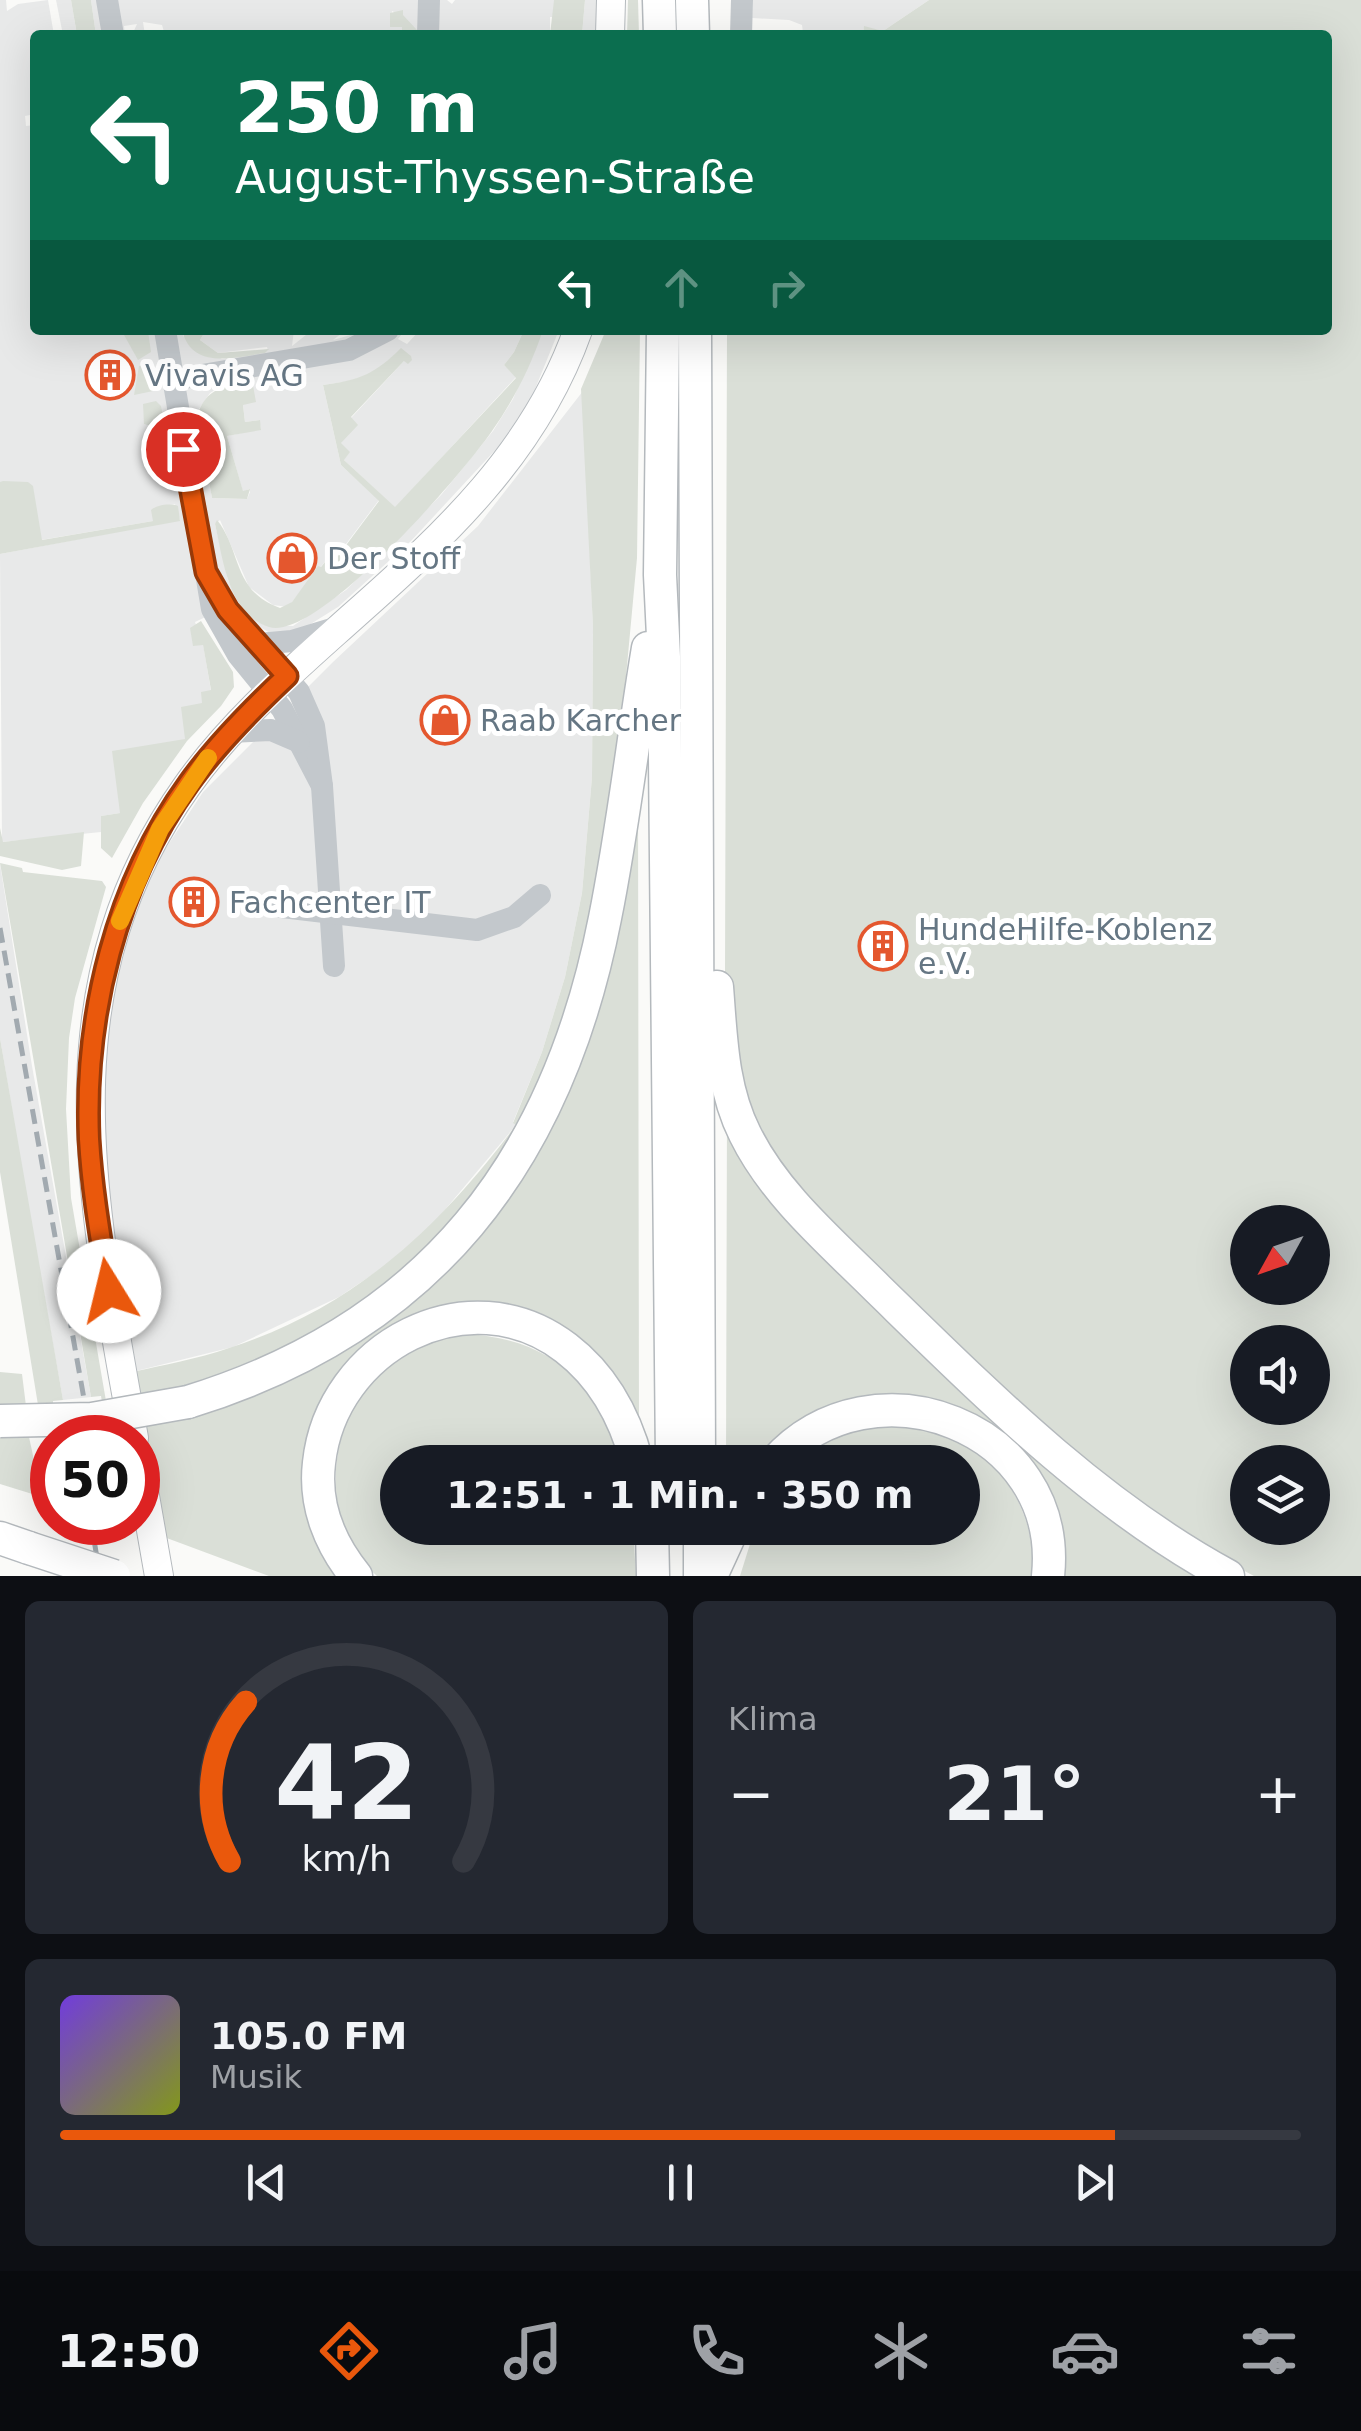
<!DOCTYPE html>
<html lang="de">
<meta charset="utf-8">
<style>
body{margin:0;font-family:"DejaVu Sans",sans-serif;background:#242831;color:#f1f3f6;height:100vh;display:flex;flex-direction:column;font-size:38px;white-space:nowrap}
*{box-sizing:border-box;margin:0}
p{font-size:32px;color:#9ea1a6}
.icon{flex:none;width:55px;height:55px;fill:none;stroke:currentColor;stroke-width:2;stroke-linecap:round;stroke-linejoin:round}
.map{position:relative;height:1576px;overflow:hidden}
.details{display:flex;flex-direction:column;gap:25px;padding:25px;background:#0d0f14;flex:1}
.details>*{flex:none}
.guide{position:absolute;left:30px;top:30px;width:1302px;height:305px;border-radius:10px;box-shadow:0 10px 40px #0002;background:#0b6e4f;color:#fff;overflow:hidden}
.needle{width:65px;rotate:230deg}
.fabs{position:absolute;left:1230px;top:1205px;display:grid;gap:20px}
.fabs a{display:grid;place-items:center;width:100px;height:100px;border-radius:50%;background:#171b24;box-shadow:0 10px 40px #0002;font-size:50px}
.speed{position:absolute;left:30px;top:1415px;display:flex;gap:20px;font-size:50px;font-weight:700;text-align:center}
.speed>*{display:grid;place-content:center;width:130px;height:130px;border-radius:50%;background:#171b24;box-shadow:0 10px 40px #0002;line-height:1}
.speed .limit{border:15px solid #d22;background:#fff;color:#111}
.pin{position:absolute;display:grid;place-items:center;width:85px;height:85px;color:#fff;margin:-42px;border:5px solid #fff;border-radius:50%;box-shadow:0 2px 10px #0007}
.me{position:absolute;width:110px;margin:-55px;rotate:351deg;stroke-linejoin:round;filter:drop-shadow(0 0 8px #0008)}
.turn{display:flex;align-items:center;gap:35px;height:210px;padding:0 40px;font-size:45px}
.turn .icon{width:130px;height:130px;stroke-width:2.5}
.turn b{display:block;font-size:70px;line-height:85px}
.lanes{display:flex;align-items:center;height:95px;padding:0 40px;background:#0003;justify-content:center;gap:50px;direction:ltr}
.lanes .off{opacity:.35}
.big{font-size:75px;font-weight:800;line-height:1.1}
.details .widget{flex:1;display:flex;flex-direction:column;justify-content:center;gap:15px;min-width:0;padding:0 35px;border-radius:15px;background:#242831}
.details .dial{align-items:center;gap:0}
.dial svg{height:260px;overflow:visible;fill:none;stroke:#363941;stroke-width:7;stroke-linecap:round;text-anchor:middle}
.dial text{fill:#f1f3f6;stroke:none}
.song{display:flex;align-items:center;gap:30px}
.cover{width:120px;height:120px;border-radius:15px;background:linear-gradient(135deg,hsl(260 70% 55%),hsl(70 70% 35%))}
.played{height:10px;border-radius:5px;background:linear-gradient(90deg,#ea580c 85%,#363941 85%)}
.keys{display:flex;justify-content:space-around;direction:ltr}
.heat{display:flex;justify-content:space-between;align-items:center;font-size:55px;direction:ltr}
.details .tiles{flex:1;display:grid;gap:25px;grid-template-columns:1fr 1fr}
.widget:last-child{grid-column:span 2}
.trip{position:absolute;left:380px;top:1445px;width:600px;height:100px;border-radius:50px;background:#171b24;box-shadow:0 10px 40px #0002;font-weight:800;line-height:100px;text-align:center}
.menu{display:flex;height:160px;justify-content:space-around;align-items:center;background:#090b0e;color:#9ea1a6}
.menu .icon{width:70px;height:70px}
.menu .current{color:#ea580c}
.menu b{font-size:45px;color:#f1f3f6}
.map>svg:first-child{display:block}
.built{fill:#e8e9e9;fill-rule:evenodd}
.green{fill:#dadfd7;fill-rule:evenodd}
.lines{fill:none;stroke-linecap:round;stroke-linejoin:round}
.major-casing{stroke:#b5babe;stroke-width:30}
.highway-casing{stroke:#b4b9bd;stroke-width:35}
.minor{stroke:#c3c8cc;stroke-width:22}
.major{stroke:#fff;stroke-width:28}
.highway{stroke:#fff;stroke-width:32}
.rail{stroke:#a2aab0;stroke-width:5;stroke-dasharray:15 8;stroke-linecap:butt}
.highway-bridge-casing{stroke:#b4b9bd;stroke-width:35;stroke-linecap:butt}
.highway-bridge{stroke:#fff;stroke-width:32}
.route-casing{stroke:#983908;stroke-width:25}
.route{stroke:#ea580c;stroke-width:18}
.slow{stroke:#f59e0b;stroke-width:18}
.labels{text-anchor:middle;dominant-baseline:central;stroke-width:10;stroke-linejoin:round;paint-order:stroke}
.poi-label{font-size:30px;fill:#657683;stroke:#fff;text-anchor:start}
</style>
<div class="map">
<svg width="1361" height="1576" viewBox="0 0 1361 1576">
<rect width="100%" height="100%" fill="#fafaf8"/>
<g class="built">
<path d="M0,0h6l1,11 11,-7 30,-4 6,35h-19v79l-10,2 1,10 9,-1v205h147l1,6 39,23 46,-9 -1,-3 -49,6 -18,-13 3,-5 -8,-5h99l-2,16 19,-15 -13,-1h48l-13,10 35,-10h37l-7,9 9,5 13,-14h104l-10,22 -10,13 12,12 -121,131 -52,-49 -2,-16 10,-25 53,-57 -3,-12 -23,22 -28,10 -27,4 18,80 38,35 -42,56 -5,-3 -44,54 -15,-2 -24,-18 -29,-67 -5,4 13,56 10,19 20,23 7,3 28,1 53,-36 95,-95 52,-64 20,-32 30,-69h16l-28,69 -32,47 -88,95 -73,66 -37,23 -26,6 -27,-16 -13,-17 -40,19 8,22 8,47 -26,48 -65,74 -19,3v16l-99,10 -2,-288 180,-34 -5,-16 -21,4 -1,13 -112,19 -13,-58h-28zM252,380l-9,25 2,17 14,-2 2,9 -34,7 16,56 6,-3 1,3 -3,7 -35,-1 -15,-81 2,-8 11,-16 8,-5z"/>
<path d="M56,0h15l6,35h-14z"/>
<path d="M91,0h356l5,4 3,-4h99v17h-4v18h-87l-20,-5v5h-26l-15,-19 -10,-5 -2,16h12v8h-237l-3,-10 -19,-3 2,13h-13l5,-11 -13,2 1,9h-29z"/>
<path d="M585,0h13l-2,35h-14z"/>
<path d="M753,0h176l-46,31 -19,-4 -1,8h-53l-7,-2 -1,-8 -13,-5 -37,-2z"/>
<path d="M583,391l10,236 -1,150 -10,116 -17,84 -23,75 -29,70 3,3 -88,105 -43,36 -46,31 -106,50 -101,25 -29,-188 1,-158 17,-72 23,-64 18,-36 41,-62 130,-130 145,-136z"/>
<path d="M0,864l32,202 59,331 -28,3 -34,-189 -29,-173z"/>
</g>
<g class="green">
<path d="M71,0h20l5,35h-19z"/>
<path d="M554,0h31l-3,35h-32z"/>
<path d="M628,0h10l1,35h-12z"/>
<path d="M929,0h432v1576h-107l-49,-26 -60,-42 -95,-75 -210,-200 -59,-67 -39,-72 -17,-119 2,-645h601v-295h-465l1,-9 19,5zM1248,1222h64v66h-64zM1248,1342h64v66h-64zM1248,1462h64v66h-64z"/>
<path d="M403,10v5l14,15v5h-15v-8h-12v-14z"/>
<path d="M182,330h13l8,5 -3,5 18,13 51,-4 -4,4c-30,4 -73,18 -83,-23z"/>
<path d="M524,330h19c-12,36 -29,70 -51,101 -28,41 -174,211 -223,196 -41,-13 -46,-68 -54,-103l2,-4c25,31 15,71 63,88l12,-6 26,-36 3,1 11,-14 6,3 41,-55 -38,-36 -18,-80c37,-5 52,-11 78,-37l10,8 1,4 -4,4 -4,-3 -53,56 7,8 -17,18 9,9 -6,8 51,47 121,-129 -12,-13 10,-13z"/>
<path d="M606,330h34l-3,228 -20,215 -43,221 -50,129 -81,114 -119,96 -139,54 -49,8 -4,-23c32,-7 65,-13 97,-24 125,-40 210,-120 287,-223l-3,-2 29,-71 23,-75 17,-84 10,-116 1,-150 -12,-238z"/>
<path d="M148,331l3,21 -13,8 -14,-25z"/>
<path d="M147,365l7,2 4,23 -24,5 5,-29z"/>
<path d="M252,380l4,22 -13,3 2,17 15,-2 1,10 -34,6 16,55 7,-2 -3,10 -35,-1 -15,-81c8,-30 29,-31 55,-37z"/>
<path d="M156,401l5,5 6,33 -6,-3 -2,-8 -15,-4 -1,-20z"/>
<path d="M3,481l25,1 5,4 9,54 111,-19 -2,-11c5,-5 20,-7 27,-4l2,15 -180,33v-72z"/>
<path d="M201,621l32,51 1,15 -13,19 -34,35 -44,62 -31,55 -11,-10v-32l19,-3 -8,-62 73,-12 -4,-32 21,-4 -1,-11 10,-2 -8,-45 -10,1 -3,-18z"/>
<path d="M638,795l1,646 -39,-72 -139,-58 -136,104 20,161h-76l-105,-39 -20,-112 83,-24 281,-207z"/>
<path d="M0,828l3,14 81,-10 -3,34 -19,4 -62,-14z"/>
<path d="M0,863l22,5 1,4 79,9 4,6 -31,111 -6,40 -3,71 5,89 35,203 -4,1 -1,-6 -10,1z"/>
<path d="M0,1038l63,362 -10,1v4h-15l-38,-233z"/>
<path d="M727,1111l36,62 451,403h-157l-12,-69 -127,-107 -155,62h-37z"/>
<path d="M464,1334c86,4 132,47 157,128h-223v66h235l3,48h-259c-60,-53 -51,-153 4,-207 21,-21 54,-31 83,-35z"/>
<path d="M0,1372l22,2 4,32 -26,1z"/>
<path d="M898,1423c21,6 49,10 67,21 46,28 72,79 67,132h-292l15,-48h207v-66h-167l42,-28z"/>
<path d="M29,1437l13,60 -42,-13v-46z"/>
</g>
<g class="lines">
<g class="major-casing">
<g id="major">
<path d="M610,35l1,-35"/>
<path d="M134,1438c-40,-229 -93,-446 53,-652 45,-64 106,-116 164,-168 94,-83 184,-166 227,-288"/>
<path d="M138,1456l21,120"/>
</g>
</g>
<g class="highway-casing">
<g id="highway">
<path d="M659,0l1,35"/>
<path d="M692,0l1,35"/>
<path d="M663,330l-3,245 4,82 8,805"/>
<path d="M695,330l4,1132"/>
<path d="M717,987c4,51 5,101 28,147 30,61 86,108 133,155 108,105 217,215 350,287"/>
<path d="M188,1402c241,-74 369,-239 417,-484 18,-89 28,-180 43,-270"/>
<path d="M775,1462c97,-108 289,-35 273,114"/>
<path d="M652,1528l1,48"/>
<path d="M700,1528v48"/>
<path d="M0,1538l29,10"/>
<path d="M356,1576c-26,-32 -42,-71 -37,-113 12,-116 149,-190 247,-115 38,29 59,69 71,114"/>
<path d="M711,1576l22,-48"/>
</g>
</g>
<g class="minor">
<path d="M107,0l6,35"/>
<path d="M428,35l1,-35"/>
<path d="M741,35l1,-35"/>
<path d="M165,330l47,279 26,46 44,54 40,77"/>
<path d="M173,380l176,-30 39,-20"/>
<path d="M214,589l14,20 71,83 15,34 8,60 12,180"/>
<path d="M259,644l33,-3 46,-14"/>
<path d="M231,732l40,-2 28,12"/>
<path d="M282,907l195,23 37,-13 26,-22"/>
</g>
<use href="#major" class="major"/>
<use href="#highway" class="highway"/>
<g class="rail">
<path d="M0,928l91,510"/>
<path d="M91,1522l9,54"/>
</g>
<g class="highway-bridge-casing">
<g id="highway-bridge">
<path d="M0,1421l92,-2 96,-17"/>
<path d="M29,1548l85,28"/>
</g>
</g>
<use href="#highway-bridge" class="highway-bridge"/>
</g>
<g class="lines">
<g class="route-casing">
<path id="route" d="M109,1291c-8,-50 -17,-101 -20,-152 -5,-124 27,-255 100,-356 28,-39 63,-74 98,-107l-59,-66 -22,-38 -23,-123"/>
</g>
<use href="#route" class="route"/>
<path class="slow" d="M120,921l40,-92 48,-71"/>
</g>
<defs>
<g id="building-ring" transform="scale(2.5)"><circle r="9.5" fill="#fff" stroke="#e4572e" stroke-width="1.5"/><path d="M-4-6H4V6H1V3H-1V6H-4ZM-2.5-4.3h1.7v1.8h-1.7ZM.8-4.3h1.7v1.8H.8ZM-2.5-1h1.7V.8h-1.7ZM.8-1h1.7V.8H.8Z" fill="#e4572e"/></g>
<g id="shop-ring" transform="scale(2.5)"><circle r="9.5" fill="#fff" stroke="#e4572e" stroke-width="1.5"/><path d="M-5-2.5h2.3a2.7 3.5 0 0 1 5.4 0H5L5.5 6h-11ZM-1.5-2.5h3a1.5 2.3 0 0 0-3 0Z" fill="#e4572e"/></g>
</defs>
<g fill-rule="evenodd">
<use href="#building-ring" x="110" y="375"/>
<use href="#shop-ring" x="292" y="558"/>
<use href="#shop-ring" x="445" y="720"/>
<use href="#building-ring" x="194" y="902"/>
<use href="#building-ring" x="883" y="946"/>
</g>
<g class="labels">
<g class="poi-label">
<text x="145" y="375">Vivavis AG</text>
<text x="327" y="558">Der Stoff</text>
<text x="480" y="720">Raab Karcher</text>
<text x="229" y="902">Fachcenter IT</text>
<text x="918" y="929">HundeHilfe-Koblenz<tspan x="918" dy="34">e.V.</tspan></text>
</g>
</g>
</svg>
<div class="fabs">
<a><svg class="needle" viewBox="-14 -14 28 28"><path d="M0-13l5 13h-10z" fill="#e53935"/><path d="M0 13l5-13h-10z" fill="#9ea1a6"/></svg></a>
<a><svg class="icon" aria-label="sound" viewBox="0 0 24 24"><path d="M4 9h4l5-4v14l-5-4H4zM17 9q2 3 0 6"/></svg></a>
<a><svg class="icon" aria-label="layers" viewBox="0 0 24 24"><path d="M12 4l9 5-9 5-9-5zM3 14l9 5 9-5"/></svg></a>
</div>
<div class="speed"><div class="limit">50</div></div>
<div class="pin" style="left:183px;top:449px;background:#d93025"><svg class="icon" aria-label="arrive" viewBox="0 0 24 24"><path d="M6 21V4h12l-3 4 3 4H6"/></svg></div>
<svg class="me" style="left:109px;top:1291px" viewBox="-20 -20 40 40"><circle r="19" fill="#fff"/><path d="M0-13L10 11 0 6-10 11z" fill="#ea580c"/></svg>
<div class="trip">12:51 · 1 Min. · 350 m</div>
<div class="guide">
<div class="turn"><svg class="icon" aria-label="left" viewBox="0 0 24 24"><path d="M17 20v-9H6M10 6l-5 5 5 5"/></svg><div><b>250 m</b>August-Thyssen-Straße</div></div>
<div class="lanes"><svg class="icon" aria-label="left" viewBox="0 0 24 24"><path d="M17 20v-9H6M10 6l-5 5 5 5"/></svg><svg class="icon off" aria-label="ahead" viewBox="0 0 24 24"><path d="M12 20V5M6 11l6-6 6 6"/></svg><svg class="icon off" aria-label="right" viewBox="0 0 24 24"><path d="M7 20v-9h11M14 6l5 5-5 5"/></svg></div>
</div>
</div>
<section class="details">
<div class="tiles">
<div class="widget dial"><svg viewBox="0 0 100 80">
<path d="M14 69A42 42 0 1 1 86 69"/>
<path d="M14 69A42 42 0 0 1 19 20" stroke="#ea580c"/>
<text x="50" y="56" font-size="32" font-weight="700">42</text>
<text x="50" y="72" font-size="11">km/h</text>
</svg></div>
<div class="widget"><p>Klima</p>
<div class="heat"><a>−</a><b class="big">21°</b><a>+</a></div>
</div>
<div class="widget">
<div class="song"><i class="cover"></i><div><b>105.0 FM</b><p>Musik</p></div></div>
<div class="played"></div>
<div class="keys"><svg class="icon" aria-label="previous" viewBox="0 0 24 24"><path d="M18 5L8 12l10 7zM5 5v14"/></svg><svg class="icon" aria-label="pause" viewBox="0 0 24 24"><path d="M8 5v14M16 5v14"/></svg><svg class="icon" aria-label="next" viewBox="0 0 24 24"><path d="M6 5l10 7-10 7zM19 5v14"/></svg></div>
</div>
</div>
</section>
<nav class="menu">
<b>12:50</b>
<svg class="icon current" aria-label="directions" viewBox="0 0 24 24"><path d="M12 3l9 9-9 9-9-9zM9 14v-3h6M13 9l2 2-2 2"/></svg>
<svg class="icon" aria-label="music" viewBox="0 0 24 24"><path d="M9 18V5l10-2v13"/><circle cx="6" cy="18" r="3"/><circle cx="16" cy="16" r="3"/></svg>
<svg class="icon" aria-label="phone" viewBox="0 0 24 24"><path d="M5 4h4l2 5-3 2q2 4 5 5l2-3 5 2v4C11 20 4 13 5 4z"/></svg>
<svg class="icon" aria-label="climate" viewBox="0 0 24 24"><path d="M12 3v18M4 7l16 10M4 17L20 7"/></svg>
<svg class="icon" aria-label="car" viewBox="0 0 24 24"><path d="M5 17H2v-5l4-1 3-4h7l3 4 3 1v5h-3M9 17h6M6 11h13"/><circle cx="7" cy="17" r="2"/><circle cx="17" cy="17" r="2"/></svg>
<svg class="icon" aria-label="filters" viewBox="0 0 24 24"><path d="M4 7h16M4 17h16"/><circle cx="9" cy="7" r="2"/><circle cx="15" cy="17" r="2"/></svg>
</nav>
